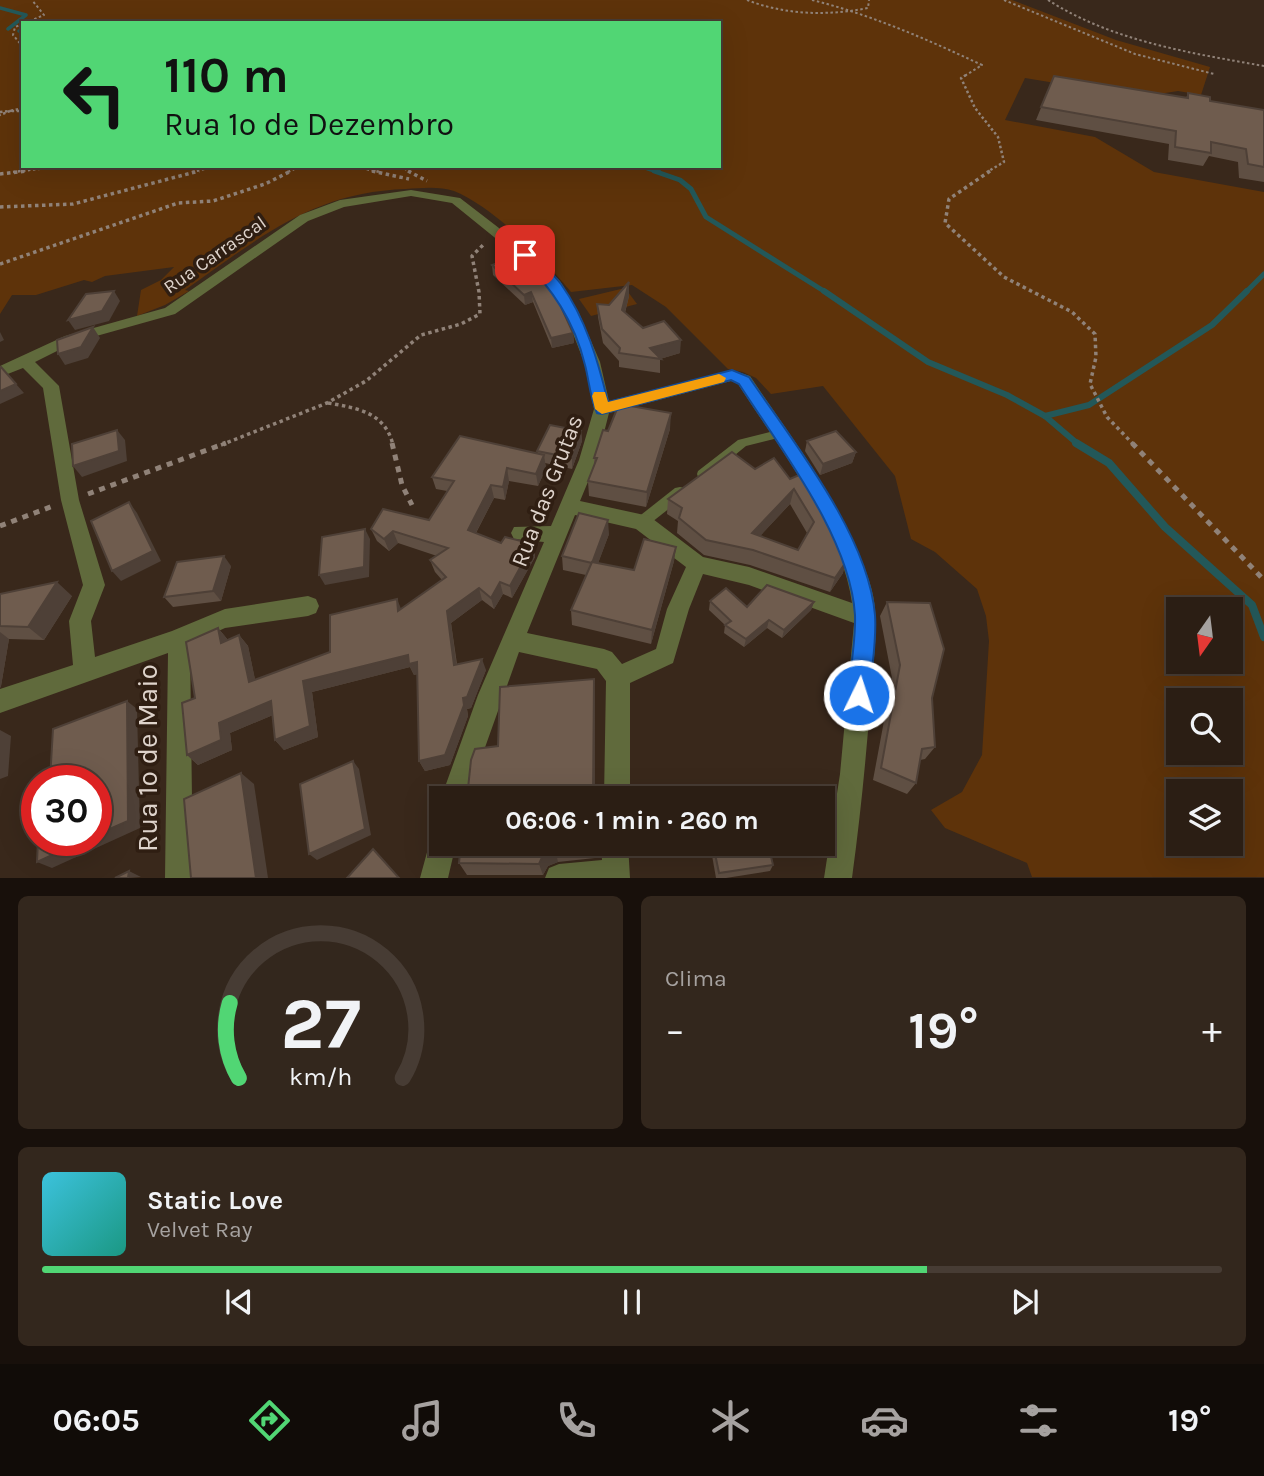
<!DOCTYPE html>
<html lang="pt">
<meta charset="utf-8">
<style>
body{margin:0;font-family:Karla,sans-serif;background:#33271d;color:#f1f3f6;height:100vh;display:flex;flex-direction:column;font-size:26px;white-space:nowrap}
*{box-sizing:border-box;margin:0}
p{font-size:23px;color:#a6a2a0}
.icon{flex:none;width:38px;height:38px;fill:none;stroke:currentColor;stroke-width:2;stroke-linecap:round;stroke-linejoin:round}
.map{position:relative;height:878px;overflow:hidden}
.side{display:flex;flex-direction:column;gap:18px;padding:18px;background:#18100b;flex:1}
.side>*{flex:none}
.top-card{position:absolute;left:21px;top:21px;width:700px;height:147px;border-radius:0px;box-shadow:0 7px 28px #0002,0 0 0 2px #473c34;background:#51d674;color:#111;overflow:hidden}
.needle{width:46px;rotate:194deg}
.buttons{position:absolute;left:1166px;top:597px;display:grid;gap:14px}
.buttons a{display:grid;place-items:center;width:77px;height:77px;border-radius:0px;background:#2b1e14;box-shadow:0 7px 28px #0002,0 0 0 2px #473c34;font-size:35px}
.speed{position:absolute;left:21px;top:765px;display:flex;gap:14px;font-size:35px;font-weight:700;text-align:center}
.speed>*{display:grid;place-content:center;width:91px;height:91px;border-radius:50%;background:#2b1e14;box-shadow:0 7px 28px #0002,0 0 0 2px #473c34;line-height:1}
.speed .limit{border:10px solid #d22;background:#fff;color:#111}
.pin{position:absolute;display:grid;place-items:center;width:60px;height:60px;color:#fff;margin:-30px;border-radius:14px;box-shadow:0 4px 10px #0006}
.me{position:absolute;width:77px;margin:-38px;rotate:4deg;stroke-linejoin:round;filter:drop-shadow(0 0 5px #0008)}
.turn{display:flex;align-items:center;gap:24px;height:147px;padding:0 28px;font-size:32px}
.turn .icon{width:91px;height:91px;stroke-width:2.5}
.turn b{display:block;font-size:49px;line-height:60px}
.big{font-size:52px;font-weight:700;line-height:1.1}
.side .card{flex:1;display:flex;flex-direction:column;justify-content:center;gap:10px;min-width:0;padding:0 24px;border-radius:10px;background:#33271d}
.side .dial{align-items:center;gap:0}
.dial svg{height:182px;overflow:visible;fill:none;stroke:#473c34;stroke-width:7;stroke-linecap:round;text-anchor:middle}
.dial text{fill:#f1f3f6;stroke:none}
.song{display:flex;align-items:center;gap:21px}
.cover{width:84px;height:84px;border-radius:10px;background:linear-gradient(135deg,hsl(190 70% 55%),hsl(170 70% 35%))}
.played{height:7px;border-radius:4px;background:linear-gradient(90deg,#51d674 75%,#473c34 75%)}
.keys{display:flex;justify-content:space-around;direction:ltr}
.heat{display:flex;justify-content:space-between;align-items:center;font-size:38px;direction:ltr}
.side .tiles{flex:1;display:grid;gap:18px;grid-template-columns:1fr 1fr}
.card:last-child{grid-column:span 2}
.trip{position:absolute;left:429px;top:786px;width:406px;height:70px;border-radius:0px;background:#2b1e14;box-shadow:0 7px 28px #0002,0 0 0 2px #473c34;font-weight:700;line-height:70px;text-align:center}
.menu{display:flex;height:112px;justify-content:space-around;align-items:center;background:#110c08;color:#a6a2a0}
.menu .icon{width:49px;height:49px}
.menu .active{color:#51d674}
.menu b{font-size:32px;color:#f1f3f6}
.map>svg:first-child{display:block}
.green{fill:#5e330a;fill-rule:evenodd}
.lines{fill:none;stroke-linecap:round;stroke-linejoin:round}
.stream-far4{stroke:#235859;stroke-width:3.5}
.stream-far3{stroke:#235859;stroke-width:4.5}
.stream-far2{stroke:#235859;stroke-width:5}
.stream-far1{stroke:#235859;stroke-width:6}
.stream{stroke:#235859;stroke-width:8}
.path-far3{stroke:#908278;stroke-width:2;stroke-dasharray:2.5 2.5;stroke-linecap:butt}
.path-far2{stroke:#908278;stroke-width:2.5;stroke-dasharray:2.5 2.5;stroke-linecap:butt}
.path-far1{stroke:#908278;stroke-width:3.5;stroke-dasharray:3.5 3.5;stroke-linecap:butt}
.path{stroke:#908278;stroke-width:5;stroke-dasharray:6 6;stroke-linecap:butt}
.lane{fill:#606a3c;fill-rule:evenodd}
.street{fill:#606a3c;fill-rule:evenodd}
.wall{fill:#5f4f43;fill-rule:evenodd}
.shaded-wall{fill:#4e4037}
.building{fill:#6f5c4e;stroke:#4e4037;stroke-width:2;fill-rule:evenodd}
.route{fill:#1a73e8;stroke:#114b97;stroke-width:2}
.slow{fill:#f59e0b}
.labels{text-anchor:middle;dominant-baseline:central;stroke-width:7;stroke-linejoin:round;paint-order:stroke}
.far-street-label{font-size:19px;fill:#ded3cb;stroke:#2f1e12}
.street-label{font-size:23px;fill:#ded3cb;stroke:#2f1e12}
.near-street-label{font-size:28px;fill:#ded3cb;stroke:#2f1e12}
</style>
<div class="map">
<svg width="1264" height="878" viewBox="0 0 1264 878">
<rect width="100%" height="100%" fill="#39281b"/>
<g class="green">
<path d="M0,0h1012l104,40 94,27 -9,28 -23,-4 -38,6 -115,-19 -20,42 90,17 59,35 110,20v685h-232l-5,-14 -82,-35 -14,-18 31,-18 20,-37 7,-114 -3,-25 -9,-27 -42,-37 -24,-13 -16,-63 -72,-90 -52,8 -15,-16 -13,-6 -15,-3 -62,-62 -34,-22 -61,7c-29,-35 -76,-84 -117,-101 -14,-5 -34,-3 -48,-2 -94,3 -148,50 -221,101l4,1 -24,14 -28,11 4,-26 20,-10 13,-13 -69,9 -13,6 -8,-2 -48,15h-24l-12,19zM23,23h696v143h-696zM1178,609h52v53h-52zM1178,700h52v52h-52zM1178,791h52v53h-52z"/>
<path d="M625,288l12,16 -46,12 -12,-17z"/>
</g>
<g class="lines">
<g class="stream-far4">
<path d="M0,8l26,7 -18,14"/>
<path d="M19,31l4,1"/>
</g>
<path class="stream-far3" d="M641,166l18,6"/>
<g class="stream-far2">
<path d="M654,171l26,9 11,9 15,28 121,76"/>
<path d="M1245,293l19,-19"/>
</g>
<g class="stream-far1">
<path d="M824,291l104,71 79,33 38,21 34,29"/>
<path d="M1045,416l44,-11 123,-80 35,-34"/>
</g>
<path class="stream" d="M1076,443l33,20 56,64 87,78 12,32"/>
<g class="path-far3">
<path d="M747,0c38,15 81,16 121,8l1,-8"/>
<path d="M812,0c60,15 114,39 170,65l-19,12"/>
<path d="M1004,0l131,54 79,20"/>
<path d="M1048,0c64,41 142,53 216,66"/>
<path d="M25,23l19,-8 -12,-15"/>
<path d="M23,24l-8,3 -2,8 10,12"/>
</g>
<g class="path-far2">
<path d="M966,75l-5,3 14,30 23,29 6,25 -17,10"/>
<path d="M23,108l-13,3h13"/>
<path d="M0,112l10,-1 -10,4"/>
<path d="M352,166l28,6"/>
<path d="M400,166l11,6"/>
<path d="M13,172l49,-6"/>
<path d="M192,172l24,-6"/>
<path d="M288,172l12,-6"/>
</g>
<g class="path-far1">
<path d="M372,171l37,8"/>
<path d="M408,171l19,10"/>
<path d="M990,171l-41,28 -4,24 59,54 68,35 23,22 1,23 -6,27 17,33 27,28"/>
<path d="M0,174l27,-3"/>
<path d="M0,207l73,-3 126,-33"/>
<path d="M0,264l178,-61 35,-2 52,-17 26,-13"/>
<path d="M328,403c29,5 57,9 65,42"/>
<path d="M221,445l106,-42 39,-22 55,-46 40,-11 19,-10 -1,-22 -7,-36 13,-13"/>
</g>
<g class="path">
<path d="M392,443l10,42 10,20"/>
<path d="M1132,443l132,137"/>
<path d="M88,494l138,-51"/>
<path d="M0,526l53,-20"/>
</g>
<g class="lane">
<path d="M778,430l4,1 2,3 -2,3 -36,9 -38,31h-10l-1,-3 1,-3 40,-31z"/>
<path d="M680,487l5,1 2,4 -2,4 -38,30 -5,1 -5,-1 -2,-4 2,-4 38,-30z"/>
</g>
<g class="street">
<path d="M411,190l49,8 70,54 30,29 19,32 21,49 9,39 123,-31 18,6c44,66 98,134 121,211 9,31 3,64 1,95 -5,66 -11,130 -20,196h-28l16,-104 14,-151 -105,-38 -46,-11 -14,35 -16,54 -43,20v115h-26l2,-117 -9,-12 -78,-17 -52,146h-26l37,-103 66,-153 -30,-3 -3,-6 3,-6 37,-1 28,-66 15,-51 -10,-47 -19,-49 -16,-27 -29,-28 -68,-55 -41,-7 -67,11 -36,14 -133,93 -100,28 -40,20 24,24 20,114 26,85 -14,36 4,36 77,-26 53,-22 83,-13 8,3 3,7 -3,7 -8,3 -83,12 -35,16 3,234h-28l3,-225 -168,60v-24l73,-24 -4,-44 14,-36 -22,-85 -18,-112 -20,-20 -23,9v-11l65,-30 100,-28 135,-93 40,-15zM731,381l7,3c40,62 104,145 114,219l-103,-36 -46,-10 -54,-41 -69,-15 17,-41 12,-47zM575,515l61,14 50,38 -19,42 -11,40 -34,15 -10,-12 -8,-3 -77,-16z"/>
<path d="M441,831v13h15l-8,34h-28l12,-44z"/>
<path d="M601,844h27l2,34h-85l4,-10 10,-4 43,-4z"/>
</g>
</g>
<g class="wall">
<path d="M1054,76l132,22 2,-5 22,8 54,9v72l-25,-4 -1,-16 -29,-6 -6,10 -35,-6 1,-16 -133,-24z"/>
<path d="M513,257l60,76 1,10 -22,5 -19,-46 -8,3 -32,-30 -1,-10z"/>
<path d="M629,282v14l-4,17 18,15 37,25 -20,6v14l-41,-6v-6l-16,-18 -5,-26 -1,-13 12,1z"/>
<path d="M670,429l-24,78 -57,-11 -1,-15 6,-15v-8l14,-27z"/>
<path d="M581,431l1,10 -10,28 -27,-6 1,5 -8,18 -29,-5 -4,19 -11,-2 -18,35 25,10 32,1 2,13 -23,41 -9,-4 -9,15 -12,-9 -31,23 6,41 29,6 -15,38 -4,1 1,7 -18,49 -25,6 -6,-10 -2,-87 -3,1 -4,-8 -98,25 6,45 -34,13 -9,-10 -2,-25 -43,18 2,17 -34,15 -11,-10 8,-57 23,-70 10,12 11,-5 9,11 7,34 75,-28 71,-43 41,-29 -7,-8 -5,-12 7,-4 -39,-13 -9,8 -12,-10 -6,-12 58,-9 18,-29 -11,-2 -4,-12 106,-23 -1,-3z"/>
<path d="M807,441l49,11 -4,11 -32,12 -15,-24z"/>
<path d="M755,469l35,10 53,94 -13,19 -80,-27 -46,-10 -27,-22 1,-12 -11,-7 1,-15zM790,504l17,29 -9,17 -38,-14z"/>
<path d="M609,534l-11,29 36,7 42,-23 -2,14 -23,83 -79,-19 -1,-15 15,-35 -23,-5 -1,-14z"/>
<path d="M231,566l-10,35 -48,6 -9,-10z"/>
<path d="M0,594l72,2 -28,44 -35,-1 -8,47 -1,2z"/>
<path d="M710,601l37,6 67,-5 -3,8 -29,28 -15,-10 -23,19 -20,-14 1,-8 -16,-15z"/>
<path d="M887,602l45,96 3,49 -10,12 -5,1 -4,23 -9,11 -34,-14 19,-102 -12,-62z"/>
<path d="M461,844h134v14l-37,4 -10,4 -5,9h-76l-8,-12z"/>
<path d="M710,844h58l5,21 -3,6 -44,7h-10z"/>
</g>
<g class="shaded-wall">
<path d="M629,282v14l-7,28v-14z"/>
<path d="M114,291l6,10 -11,20 -34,9 -7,-10z"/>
<path d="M531,292l2,10 -8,3 -1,-10z"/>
<path d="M93,327l7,11 -12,20 -23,7 -7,-11z"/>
<path d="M0,332l4,8 -4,2z"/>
<path d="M573,333l1,10 -22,5 -1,-10z"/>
<path d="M681,340l-1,13 -20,6 -10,-11z"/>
<path d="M16,384l8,9 -24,11v-13z"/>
<path d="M671,413l-1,16 -24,78 1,-15z"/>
<path d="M117,430l8,10 2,21 -45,16 -9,-11z"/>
<path d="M581,431l1,10 -10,28v-11z"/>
<path d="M856,452l-4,11 -32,12 3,-11z"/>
<path d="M544,455l2,13 -8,18 -2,-12z"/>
<path d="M507,468l2,13 -4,19 -2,-13z"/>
<path d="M491,485l3,13 -23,44 -3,-12z"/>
<path d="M794,489l-4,15 -41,44 3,-15z"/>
<path d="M129,502l8,11 24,48 -40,20 -9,-10z"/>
<path d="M608,520l1,14 -16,43 -1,-14z"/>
<path d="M365,529l5,10 -1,38 -44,8 -6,-10z"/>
<path d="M393,531l5,12 -9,8 -5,-12z"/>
<path d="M533,544l2,13 -23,41 -2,-12z"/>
<path d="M676,547l-2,14 -23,83 1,-14z"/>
<path d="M224,556l7,10 -10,35 -8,-10z"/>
<path d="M848,559l-5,14 -13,19 5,-14z"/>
<path d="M57,582l15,14 -28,44 -16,-13z"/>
<path d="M500,582l3,12 -9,15 -3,-11z"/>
<path d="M479,588l3,12 -31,23 7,53 -4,-11 -7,-54z"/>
<path d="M397,599l5,12h-4z"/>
<path d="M814,602l-3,8 -29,28 2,-8z"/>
<path d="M769,620l-2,8 -23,19 2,-8z"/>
<path d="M218,628l10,12 -7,3z"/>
<path d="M0,632l9,7 -8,47 -1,2z"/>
<path d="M239,635l9,11 10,47 -9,-11z"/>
<path d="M408,655l9,7 5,11 -8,2 -4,-8 -98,25 6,45 -34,13 -9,-10 28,-59z"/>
<path d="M482,659l4,11 -15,38 -4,1 1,7 -18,49 -25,6 -6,-10 44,-63z"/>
<path d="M594,679l1,18v101h-2z"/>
<path d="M127,701l10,8 3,119 -88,40 -15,-6 48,-22h11v-5z"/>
<path d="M271,701l9,11 -50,21 2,17 -34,15 -11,-10 32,-32z"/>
<path d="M0,730l11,6 -3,40 -8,3z"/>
<path d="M353,761l6,8 12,66 -54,25 -8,-6z"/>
<path d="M241,773l13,11 14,94h-12z"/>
<path d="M555,849l3,13 -10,4 -5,9 -4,-11 5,-11z"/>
<path d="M129,871l12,6 -13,1z"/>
</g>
<g class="building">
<path d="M1054,76l134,22v-5l22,4v4l54,9v57l-16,-3 -2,-15 -35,-7v11l-36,-6 1,-16 -135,-24z"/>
<path d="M513,257l24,22 4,-2 13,14 19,42 -22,5 -20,-46 -7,3 -32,-30z"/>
<path d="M629,282l-7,28 21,18 21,-7 17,19 -31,8 11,11 -42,-6 1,-5 -18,-19 -5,-25 12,1z"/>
<path d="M114,291l-12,20 -34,9 18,-26z"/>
<path d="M93,327l-12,20 -23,7 -1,-14z"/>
<path d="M1,367l15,17 -16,7v-23z"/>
<path d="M619,404l52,9 -24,79 -59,-11 9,-23h-3l9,-28 5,1z"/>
<path d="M550,425l31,6 -9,27 -35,-7z"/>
<path d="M117,430l2,21 -46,15 -1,-22z"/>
<path d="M836,431l20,21 -33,12 -16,-23z"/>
<path d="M460,436l84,19 -8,19 -29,-6 -4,19 -12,-2 -23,45 33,13 4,-6 28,7 -23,42 -10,-4 -9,16 -12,-10 -32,23 7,54 28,-6 -15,38 -4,1 1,7 -19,50 -26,6 -2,-99 -8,2 -1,-9 -105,26 7,45 -35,14 -4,-39 -52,22 2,17 -34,15 -5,-52 13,-5 -9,-56 32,-14 3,15 18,-8 10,47 81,-30v-37l67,-16 1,12 48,-34 -16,-17 18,-12 -55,-17 -9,8 -13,-10 12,-20 46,11 25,-39 -22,-4z"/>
<path d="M732,452l23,17 19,-11 16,21 16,-7 32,60 10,27 -13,19 -82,-28 -47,-10 -27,-22 3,-10 -14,-9zM794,489l20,33 -16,28 -46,-17z"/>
<path d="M129,502l24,49 -41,20 -21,-50z"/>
<path d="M579,513l29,7 -16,43 -30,-7z"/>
<path d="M365,529l-1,38 -45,8 3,-38z"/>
<path d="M644,539l32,8 -24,83 -81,-20 21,-48 42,8z"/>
<path d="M224,556l-11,35 -49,6 13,-35z"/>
<path d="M57,582l-29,45 -28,-1v-32z"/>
<path d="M767,585l47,17 -30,28 -15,-10 -23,19 -21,-14 6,-4 -21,-20 16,-13 21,19z"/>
<path d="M887,602l43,1 14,46 -12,49 3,49 -13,2 -6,34 -35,-15 19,-103z"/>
<path d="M594,679l-1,119h-126l4,-38 4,-11 23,-3 2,-59z"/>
<path d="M127,701l1,120 -32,14v-55h-46l3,-51z"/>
<path d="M353,761l12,68 -56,25 -9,-70z"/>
<path d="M241,773l15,105h-65l-7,-79z"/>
<path d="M756,795l1,3h-18z"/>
<path d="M38,840h47l-48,22z"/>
<path d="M461,844h132v2l-38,3 -11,4 -5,11 -80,-1z"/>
<path d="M713,844h55l5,21 -54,8z"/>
<path d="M373,849l26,29h-52z"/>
<path d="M129,871l-1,7h-13z"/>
</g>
<path class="route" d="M521,252h9c10,10 22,20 31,32 25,35 37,77 47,118l124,-32 17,7c45,66 119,158 126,238 2,26 -4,54 -5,80l-3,8 -8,3 -8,-3 -3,-8c2,-26 8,-54 7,-80 -5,-78 -75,-167 -116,-231l-8,-4 -129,34 -5,-1c-7,-15 -8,-33 -12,-48 -11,-45 -33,-76 -64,-108z"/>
<path class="slow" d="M719,374l7,4 -2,4 -122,32 -7,-5 -3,-13 2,-4h11l3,10z"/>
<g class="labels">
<g class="far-street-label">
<text transform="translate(215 255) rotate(-35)">Rua Carrascal</text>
</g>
<g class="street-label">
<text transform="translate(547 491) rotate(-69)">Rua das Grutas</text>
</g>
<g class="near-street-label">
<text transform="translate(147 758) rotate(-90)">Rua 1º de Maio</text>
</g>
</g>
</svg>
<div class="buttons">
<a><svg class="needle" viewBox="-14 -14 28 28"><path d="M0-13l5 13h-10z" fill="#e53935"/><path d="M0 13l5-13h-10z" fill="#a6a2a0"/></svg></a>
<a><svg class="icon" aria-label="search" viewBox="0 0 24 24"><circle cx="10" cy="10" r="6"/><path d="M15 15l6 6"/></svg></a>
<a><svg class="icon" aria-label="layers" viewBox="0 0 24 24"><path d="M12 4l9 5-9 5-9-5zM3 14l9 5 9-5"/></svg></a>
</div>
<div class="speed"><div class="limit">30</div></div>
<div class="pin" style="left:525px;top:255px;background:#d93025"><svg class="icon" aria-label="arrive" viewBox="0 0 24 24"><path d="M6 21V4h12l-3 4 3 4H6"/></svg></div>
<svg class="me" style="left:859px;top:695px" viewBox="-20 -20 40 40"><circle r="17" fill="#1a73e8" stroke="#fff" stroke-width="3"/><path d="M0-11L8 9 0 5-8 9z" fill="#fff"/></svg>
<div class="trip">06:06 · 1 min · 260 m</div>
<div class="top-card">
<div class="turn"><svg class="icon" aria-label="left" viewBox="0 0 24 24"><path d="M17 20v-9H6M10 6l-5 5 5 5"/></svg><div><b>110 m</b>Rua 1º de Dezembro</div></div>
</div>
</div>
<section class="side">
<div class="tiles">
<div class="card dial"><svg viewBox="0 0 100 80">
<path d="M14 69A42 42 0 1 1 86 69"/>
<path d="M14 69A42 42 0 0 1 10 36" stroke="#51d674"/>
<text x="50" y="56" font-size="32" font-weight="700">27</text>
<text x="50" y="72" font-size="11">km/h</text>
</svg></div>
<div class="card"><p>Clima</p>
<div class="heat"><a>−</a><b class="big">19°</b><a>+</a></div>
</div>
<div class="card">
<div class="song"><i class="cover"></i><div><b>Static Love</b><p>Velvet Ray</p></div></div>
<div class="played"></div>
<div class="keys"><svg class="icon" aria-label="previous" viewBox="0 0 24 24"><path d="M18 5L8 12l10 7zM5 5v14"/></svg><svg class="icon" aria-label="pause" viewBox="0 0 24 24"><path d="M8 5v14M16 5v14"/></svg><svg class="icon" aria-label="next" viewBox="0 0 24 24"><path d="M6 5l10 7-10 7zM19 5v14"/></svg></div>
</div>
</div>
</section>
<nav class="menu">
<b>06:05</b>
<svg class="icon active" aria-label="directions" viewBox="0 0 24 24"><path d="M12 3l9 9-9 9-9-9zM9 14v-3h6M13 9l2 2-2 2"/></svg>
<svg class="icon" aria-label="music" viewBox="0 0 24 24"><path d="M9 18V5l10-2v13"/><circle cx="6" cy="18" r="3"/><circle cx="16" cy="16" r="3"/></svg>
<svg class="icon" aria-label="phone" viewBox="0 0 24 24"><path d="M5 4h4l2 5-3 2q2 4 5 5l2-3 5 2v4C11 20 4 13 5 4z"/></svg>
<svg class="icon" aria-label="climate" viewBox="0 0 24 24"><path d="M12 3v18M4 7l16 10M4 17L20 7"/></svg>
<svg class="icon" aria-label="car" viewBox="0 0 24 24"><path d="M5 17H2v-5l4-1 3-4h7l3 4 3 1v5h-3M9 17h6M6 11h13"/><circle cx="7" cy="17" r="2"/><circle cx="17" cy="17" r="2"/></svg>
<svg class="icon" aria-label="filters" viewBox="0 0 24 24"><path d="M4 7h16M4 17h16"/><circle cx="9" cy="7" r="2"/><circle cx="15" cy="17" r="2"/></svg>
<b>19°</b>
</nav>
